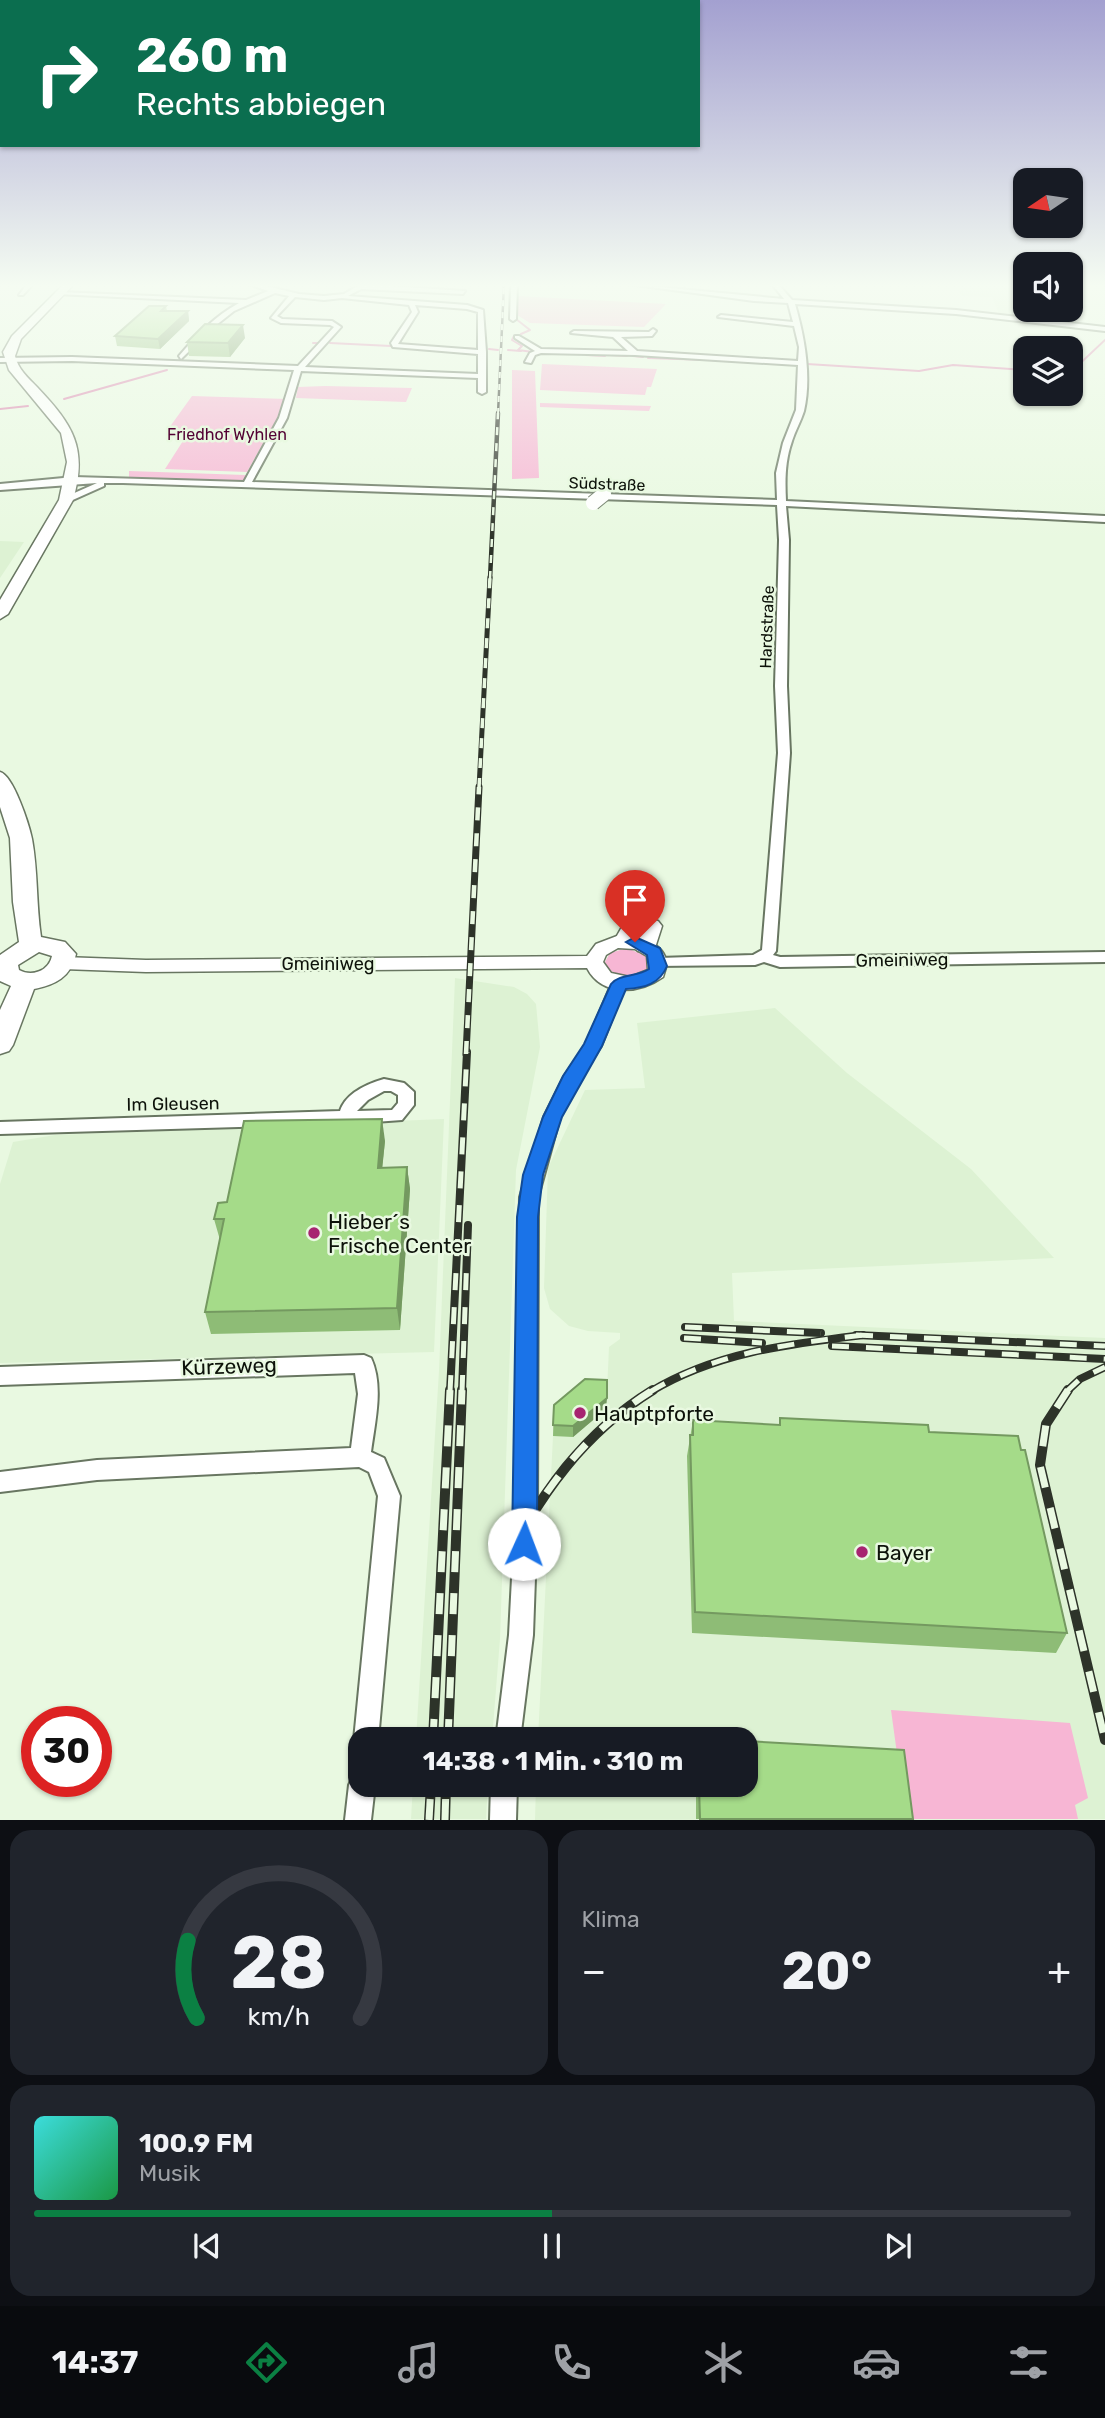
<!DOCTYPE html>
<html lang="de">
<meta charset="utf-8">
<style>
body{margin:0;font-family:Rubik,sans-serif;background:#20242c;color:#f1f3f6;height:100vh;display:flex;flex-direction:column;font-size:26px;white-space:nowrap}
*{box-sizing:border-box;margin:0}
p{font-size:23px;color:#9ea1a6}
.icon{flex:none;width:38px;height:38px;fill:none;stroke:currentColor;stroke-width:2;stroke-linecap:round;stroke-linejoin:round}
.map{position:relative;height:1820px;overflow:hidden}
.side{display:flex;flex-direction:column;gap:10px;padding:10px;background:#0d0f14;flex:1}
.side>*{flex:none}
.hud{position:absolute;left:0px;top:0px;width:700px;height:147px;box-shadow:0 2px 5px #0004;background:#0b6e4f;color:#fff;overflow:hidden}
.needle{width:46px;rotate:257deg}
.tools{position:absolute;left:1013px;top:168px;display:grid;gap:14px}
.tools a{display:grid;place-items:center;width:70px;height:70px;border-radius:14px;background:#171b24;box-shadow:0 2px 5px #0004;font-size:35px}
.speed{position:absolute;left:21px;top:1706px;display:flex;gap:14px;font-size:35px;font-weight:700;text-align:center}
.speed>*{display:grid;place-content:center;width:91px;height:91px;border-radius:50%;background:#171b24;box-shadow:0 2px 5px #0004;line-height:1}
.speed .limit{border:10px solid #d22;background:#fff;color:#111}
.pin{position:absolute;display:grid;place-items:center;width:60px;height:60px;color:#fff;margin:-72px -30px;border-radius:50% 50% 50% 0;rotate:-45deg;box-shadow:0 0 7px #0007}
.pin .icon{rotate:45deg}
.me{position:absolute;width:77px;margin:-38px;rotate:2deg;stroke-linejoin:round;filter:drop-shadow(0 0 5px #0008)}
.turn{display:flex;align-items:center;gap:24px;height:147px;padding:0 21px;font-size:32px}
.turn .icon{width:91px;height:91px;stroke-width:2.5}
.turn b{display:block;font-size:49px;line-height:60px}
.big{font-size:52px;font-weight:700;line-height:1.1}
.side .card{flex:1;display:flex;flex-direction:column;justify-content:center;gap:10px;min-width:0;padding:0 24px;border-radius:21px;background:#20242c}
.side .dial{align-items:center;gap:0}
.dial svg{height:182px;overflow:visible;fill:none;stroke:#363941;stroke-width:7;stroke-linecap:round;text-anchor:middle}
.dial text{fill:#f1f3f6;stroke:none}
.song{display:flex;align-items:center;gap:21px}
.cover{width:84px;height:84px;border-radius:10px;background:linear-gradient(135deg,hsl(180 70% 55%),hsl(140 70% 35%))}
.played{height:7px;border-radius:4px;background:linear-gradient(90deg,#0b8043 50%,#363941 50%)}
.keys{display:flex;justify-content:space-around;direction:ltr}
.heat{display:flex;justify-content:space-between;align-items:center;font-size:38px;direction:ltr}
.side .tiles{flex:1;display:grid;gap:10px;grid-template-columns:1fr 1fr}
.card:last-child{grid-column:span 2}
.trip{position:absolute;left:348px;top:1727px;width:410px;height:70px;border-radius:21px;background:#171b24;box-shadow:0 2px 5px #0004;font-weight:700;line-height:70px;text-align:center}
.dock{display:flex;height:112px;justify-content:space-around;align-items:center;background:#090b0e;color:#9ea1a6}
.dock .icon{width:49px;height:49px}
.dock .current{color:#0b8043}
.dock b{font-size:32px;color:#f1f3f6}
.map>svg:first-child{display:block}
.built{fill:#ddf2d3}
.green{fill:#f7b6d4}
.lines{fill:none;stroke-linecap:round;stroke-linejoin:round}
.stream{stroke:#db81ad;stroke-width:2}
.minor-casing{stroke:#687661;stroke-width:4}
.tertiary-casing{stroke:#687661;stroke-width:3}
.primary-casing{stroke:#687661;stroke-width:3}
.minor{fill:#fff;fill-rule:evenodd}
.tertiary{fill:#fff;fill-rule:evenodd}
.primary{fill:#fff;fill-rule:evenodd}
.rail-far5-casing{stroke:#2d3329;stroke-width:2.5}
.rail-far4-casing{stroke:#2d3329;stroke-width:4.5}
.rail-far3-casing{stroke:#2d3329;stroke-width:5}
.rail-far2-casing{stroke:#2d3329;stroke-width:7}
.rail-far1-casing{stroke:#2d3329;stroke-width:8}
.rail-casing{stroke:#2d3329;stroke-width:10}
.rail-far5{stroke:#e9f9e1;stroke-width:2;stroke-dasharray:6;stroke-linecap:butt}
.rail-far4{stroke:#e9f9e1;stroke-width:2.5;stroke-dasharray:8;stroke-linecap:butt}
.rail-far3{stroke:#e9f9e1;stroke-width:3.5;stroke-dasharray:10;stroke-linecap:butt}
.rail-far2{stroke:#e9f9e1;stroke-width:4.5;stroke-dasharray:13;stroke-linecap:butt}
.rail-far1{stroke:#e9f9e1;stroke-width:5;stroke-dasharray:17;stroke-linecap:butt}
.rail{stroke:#e9f9e1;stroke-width:7;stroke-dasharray:21;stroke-linecap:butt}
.primary-bridge-casing{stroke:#687661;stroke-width:16;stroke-linecap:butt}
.primary-bridge{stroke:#fff;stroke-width:14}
.wall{fill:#8ebc76}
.shaded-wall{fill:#749960}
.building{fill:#a5db89;stroke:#749960;stroke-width:2}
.route{fill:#1a73e8;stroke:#114b97;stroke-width:2}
.poi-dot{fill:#a72471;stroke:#e9f9e1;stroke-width:2.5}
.labels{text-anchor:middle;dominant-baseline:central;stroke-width:5;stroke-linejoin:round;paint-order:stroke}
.far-park-label{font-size:16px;fill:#520033;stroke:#e9f9e1}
.far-street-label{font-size:16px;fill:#0d120a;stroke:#e9f9e1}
.street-label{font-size:18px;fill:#0d120a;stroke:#e9f9e1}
.near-poi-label{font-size:21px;fill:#0d120a;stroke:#e9f9e1;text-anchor:start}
.near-street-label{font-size:21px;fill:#0d120a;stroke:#e9f9e1}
</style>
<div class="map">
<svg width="1105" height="1820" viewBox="0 0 1105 1820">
<rect width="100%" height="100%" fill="#e9f9e1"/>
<g class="built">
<path d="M964,284h56l5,12 1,14h6l4,12 -36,-6 -8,-19 -31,-1 -3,-10z"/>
<path d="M0,541l24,1 -24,36z"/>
<path d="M455,978l59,9 13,7 9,10 4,43 -24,123 -16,469 -8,100h-76l23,-368z"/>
<path d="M775,1008l72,65 124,96 83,89 -322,15 2,48 371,17v481l-570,1 1,-35h210v-45l-208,-1 16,-323 53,-25 2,-44 11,-8v-6l-32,-2 -19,-5 -19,-17 -6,-21 4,-120 37,-78 60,-2 -8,-65z"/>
<path d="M444,1119l-10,233 -434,11v-179l13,-42 42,-7z"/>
<path d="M413,1785h75l-2,34h-75z"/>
</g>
<g class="green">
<path d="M517,296l149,8 -22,23 -114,-4 -13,-8z"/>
<path d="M542,364l115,5 -6,18h-4l-2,8 -105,-5z"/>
<path d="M512,370l23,1 4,107 -27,1z"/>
<path d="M325,386l87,2 -6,14 -110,-4 2,-11z"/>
<path d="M192,396l96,3 -41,73 -82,-3 25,-39 -21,-2z"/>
<path d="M540,403l111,3 -2,5 -109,-4z"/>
<path d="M129,471l116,4 2,2 -9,7 -100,-5 -9,-1z"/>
<path d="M627,948l21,9 1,10c-11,14 -31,12 -42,0l-2,-5 5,-9z"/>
<path d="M891,1710l179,13 18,75 -13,7 3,14h-172z"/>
</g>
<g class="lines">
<g class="stream">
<path d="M516,319l14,11 -9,4"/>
<path d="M514,336l-2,4 10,6 -4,4 15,2"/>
<path d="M313,343h6"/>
<path d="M330,343l61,3"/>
<path d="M438,347l38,2"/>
<path d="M489,349l9,1"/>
<path d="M508,350l13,1"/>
<path d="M553,353l22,1"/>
<path d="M586,355l19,1"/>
<path d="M610,355l17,1"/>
<path d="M633,356l10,1"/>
<path d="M648,358l90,3"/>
<path d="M807,364l112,7 34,-6 73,5"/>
<path d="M1071,372l34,-32"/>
<path d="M64,399l103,-29"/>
<path d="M0,409l28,-3"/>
</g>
<g class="minor-casing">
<g id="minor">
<path d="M27,284h6l-10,11h-4z"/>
<path d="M249,284h9l41,10 25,2 20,-2 17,-10 104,7 -2,3 -102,-5 -13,7 119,9 16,5 3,42v40l-4,2 -4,-2v-14l-177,-7 -14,47 -35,64 525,18 -1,-27 7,-30 13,-33 2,-45 -163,-10 -94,-2 -6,2 -4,8 -6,-1 5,-9 5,-2 -20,-13v-2h4l22,13 87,2 -15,-14 -42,-4 3,-2 75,1 4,-3 3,2 -4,5 -31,1 16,14 161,10 1,-14 -5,-21 -76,-9 3,-2 72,7 -5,-19 -34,-2 -126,-17 156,15 -12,-15h6l14,16 164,10 149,17v4l-149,-17 -161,-10c9,31 17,72 9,107 -3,10 -9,20 -12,30 -7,20 -7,39 -6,60l319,15v6l-319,-16 3,34 -2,146 3,67 -14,198 -3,4 7,2 325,-5v10l-325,5 -16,-5 -9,3 -101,1 -2,-3 7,-5 94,-3 9,-5 16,-197 -3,-67 4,-146 -2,-35 -654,-22h-19v3l-38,17 -3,-1v-4l34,-15 -97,7v-6l74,-7 170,5 35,-64 15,-48 -222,-9 -72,1v-4l72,-1 226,9 36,-39 -4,-2 -49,-2 -10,-5 18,-22 -14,-3 -41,18 -19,15 -34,33 -2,-3c18,-21 36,-40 60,-53l-182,-9 3,-2 186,8 22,-9zM295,297l29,3 18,-2 67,7 3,7 -21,31 2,4 85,7v20l-173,-7 36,-40 -9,-6 -50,-2 -5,-3zM415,305l52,4 11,3v38l-80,-6 20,-32z"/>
<path d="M511,284h6l-1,35 -3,2 -3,-2z"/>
<path d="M619,978l7,5 -25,63 -24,37 -17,34 -22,80 -1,324 -4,114 -13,105h-24l13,-105 6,-114 5,-324 24,-80 20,-40 22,-32 26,-62z"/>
<path d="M384,1079l20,4 10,9v13l-12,15 -55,4 -347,10v-12l340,-11c6,-18 27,-27 44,-32zM384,1091h7l7,4v8l-6,7 -35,1 11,-11z"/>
<path d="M364,1355l7,3c13,28 4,64 0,94l13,6 16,38 -22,244h-18v10l-3,-1 -3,-9 24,-244 -9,-24 -10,-5 -262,13 -97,12v-20l97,-12 254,-12 7,-54 -3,-21 -355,12v-18z"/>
<path d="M360,1773v12h15l-4,35h-26l4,-35 4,-9z"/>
<path d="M491,1785h26l-1,35h-26z"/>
</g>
</g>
<g class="tertiary-casing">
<path id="tertiary" d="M617,936c21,0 47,5 50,28l-4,13c-24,17 -61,20 -76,-9l-441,4 -83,-3 -9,-6 9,-6 83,3 441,-4 9,-12zM618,948l17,1 12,7 1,14 -18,7 -19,-4 -8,-11 3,-7z"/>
</g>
<g class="primary-casing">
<g id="primary">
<path d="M64,284h10l-53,55 -6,17c3,13 13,22 22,31 36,38 51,61 36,113l-65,114 -8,5v-19l59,-100 8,-38 -6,-29 -52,-63 -6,-18 9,-16z"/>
<path d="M0,772c13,3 29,52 32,67 6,32 4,65 9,98l24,5 11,12c-5,23 -21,31 -42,35l-21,56 -4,6 -9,3v-44l11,-24 -11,-5v-26l19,-13 -6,-40 -3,-64 -10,-31zM39,952l13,4c-3,15 -20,21 -33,14l-1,-5z"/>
<path d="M635,916l23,5 4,5 -8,25h-16l-4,-5h-16l-4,-5 13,-23z"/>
</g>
</g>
<use href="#minor" class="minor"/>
<use href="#tertiary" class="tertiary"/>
<use href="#primary" class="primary"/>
<g class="rail-far5-casing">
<path id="rail-far5" d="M498,414l6,-130"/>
</g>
<g class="rail-far4-casing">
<path id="rail-far4" d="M490,579l8,-166"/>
</g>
<g class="rail-far3-casing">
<path id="rail-far3" d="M479,788l11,-211"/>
</g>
<g class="rail-far2-casing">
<path id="rail-far2" d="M466,1054l13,-267"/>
</g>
<g class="rail-far1-casing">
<g id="rail-far1">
<path d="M685,1327l136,6"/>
<path d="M856,1335l249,11"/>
<path d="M684,1338l78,5"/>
<path d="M832,1346l273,13"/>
<path d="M450,1392l17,-340"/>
<path d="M462,1392l6,-167"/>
<path d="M650,1392c66,-40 139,-48 213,-57"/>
<path d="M1066,1392l14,-13 25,-12"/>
</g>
</g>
<g class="rail-casing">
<g id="rail">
<path d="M1068,1390l-22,34 -6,41 65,275"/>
<path d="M503,1565c38,-71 80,-132 150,-175"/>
<path d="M433,1740l17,-350"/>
<path d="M448,1740l14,-350"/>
<path d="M429,1820l2,-35"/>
<path d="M445,1820l1,-35"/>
</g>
</g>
<use href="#rail-far5" class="rail-far5"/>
<use href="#rail-far4" class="rail-far4"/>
<use href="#rail-far3" class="rail-far3"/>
<use href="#rail-far2" class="rail-far2"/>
<use href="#rail-far1" class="rail-far1"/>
<use href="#rail" class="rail"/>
<g class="primary-bridge-casing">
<path id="primary-bridge" d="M593,503l11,-9"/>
</g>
<use href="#primary-bridge" class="primary-bridge"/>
</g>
<g class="wall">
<path d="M166,306l1,5h21l1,10 -29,28 -43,-3 -2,-10z"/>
<path d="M245,338l-15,19 -41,-1 -2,-14z"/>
<path d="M385,1141l-3,27 25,-1 3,22 -10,141 -189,4 -6,-22 15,-72 -6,-21 13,-17z"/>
<path d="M554,1405l52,4 -33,28 -20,-1z"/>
<path d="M780,1418l149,14 138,201 -11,20 -364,-20 -5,-177 6,-36 86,5z"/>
<path d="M696,1785h50l167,34h-217z"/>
</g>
<g class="shaded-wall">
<path d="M188,311l1,10 -29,28 -2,-10z"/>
<path d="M243,325l2,13 -15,19 -2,-14z"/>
<path d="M382,1119l3,22 -5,49 -2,-22z"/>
<path d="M407,1167l3,22 -10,141 -3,-22z"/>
<path d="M607,1398l-1,11 -33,28v-11z"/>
</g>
<g class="building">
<path d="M149,306h17l-5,5h27l-30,28 -43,-3z"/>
<path d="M205,324l38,1 -15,18 -41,-1z"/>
<path d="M382,1119l-4,49 29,-1 -10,141 -192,4 19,-93h-10l4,-16 9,-1 17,-81z"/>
<path d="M585,1379l22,1v18l-34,28 -20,-1 1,-20z"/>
<path d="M780,1418l148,7 1,7 89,4 3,14h4l42,183 -372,-21 -5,-177h3v-15l87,5z"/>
<path d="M746,1741l158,9 9,69h-213l-1,-34h47z"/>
</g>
<linearGradient id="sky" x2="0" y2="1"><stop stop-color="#a3a0d0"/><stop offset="0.53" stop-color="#f5fcf2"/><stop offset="1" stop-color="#f5fcf2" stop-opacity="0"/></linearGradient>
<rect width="1105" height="539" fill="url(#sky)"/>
<path class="route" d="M635,937l25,11 7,18c-7,18 -23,22 -41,23l-24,57 -40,71 -19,58 -5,42 -1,327 -4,8 -9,4 -8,-4 -4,-8 5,-327 6,-42 20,-58 20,-41 21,-32 27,-60c8,-10 26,-7 38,-15l-2,-14 -21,-13z"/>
<g class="poi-dot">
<circle cx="314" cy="1233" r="7"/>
<circle cx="580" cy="1413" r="7"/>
<circle cx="862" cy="1552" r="7"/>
</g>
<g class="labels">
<g class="far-park-label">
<text x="227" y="434">Friedhof Wyhlen</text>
</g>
<g class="far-street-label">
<text transform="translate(607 484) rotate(2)">Südstraße</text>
<text transform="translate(767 627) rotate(-88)">Hardstraße</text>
</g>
<g class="street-label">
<text transform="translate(902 960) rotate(-1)">Gmeiniweg</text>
<text x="328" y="964">Gmeiniweg</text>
<text transform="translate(173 1104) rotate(-1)">Im Gleusen</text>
</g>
<g class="near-poi-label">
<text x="328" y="1221">Hieber´s<tspan x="328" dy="24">Frische Center</tspan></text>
<text x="594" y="1413">Hauptpforte</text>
<text x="876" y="1552">Bayer</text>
</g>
<g class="near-street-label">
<text transform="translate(229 1366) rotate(-2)">Kürzeweg</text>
</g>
</g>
</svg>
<div class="tools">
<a><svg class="needle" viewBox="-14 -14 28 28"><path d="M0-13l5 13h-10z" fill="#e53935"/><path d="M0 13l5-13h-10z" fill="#9ea1a6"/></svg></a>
<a><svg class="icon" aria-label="sound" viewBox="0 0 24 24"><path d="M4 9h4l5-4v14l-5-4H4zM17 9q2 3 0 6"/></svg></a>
<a><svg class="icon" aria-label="layers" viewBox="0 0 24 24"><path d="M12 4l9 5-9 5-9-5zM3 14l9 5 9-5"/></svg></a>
</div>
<div class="speed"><div class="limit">30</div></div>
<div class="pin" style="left:635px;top:942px;background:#d93025"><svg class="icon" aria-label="arrive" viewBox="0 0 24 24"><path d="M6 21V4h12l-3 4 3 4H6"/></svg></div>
<svg class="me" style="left:524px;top:1544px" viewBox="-20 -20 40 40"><circle r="19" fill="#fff"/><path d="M0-13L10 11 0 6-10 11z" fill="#1a73e8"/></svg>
<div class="trip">14:38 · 1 Min. · 310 m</div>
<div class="hud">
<div class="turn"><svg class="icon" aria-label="right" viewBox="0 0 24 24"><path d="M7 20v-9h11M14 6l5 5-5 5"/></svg><div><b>260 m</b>Rechts abbiegen</div></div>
</div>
</div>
<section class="side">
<div class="tiles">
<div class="card dial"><svg viewBox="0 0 100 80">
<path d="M14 69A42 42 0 1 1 86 69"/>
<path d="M14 69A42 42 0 0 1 10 35" stroke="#0b8043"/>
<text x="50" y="56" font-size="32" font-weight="700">28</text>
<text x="50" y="72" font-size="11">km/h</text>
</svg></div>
<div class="card"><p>Klima</p>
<div class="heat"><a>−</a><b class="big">20°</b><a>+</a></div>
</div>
<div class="card">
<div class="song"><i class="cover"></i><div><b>100.9 FM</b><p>Musik</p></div></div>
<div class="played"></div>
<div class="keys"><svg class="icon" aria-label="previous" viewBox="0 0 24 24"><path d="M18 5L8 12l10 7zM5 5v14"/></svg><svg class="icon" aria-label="pause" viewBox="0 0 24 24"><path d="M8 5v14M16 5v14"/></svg><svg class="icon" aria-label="next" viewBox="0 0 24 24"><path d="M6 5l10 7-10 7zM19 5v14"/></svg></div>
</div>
</div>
</section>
<nav class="dock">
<b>14:37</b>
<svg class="icon current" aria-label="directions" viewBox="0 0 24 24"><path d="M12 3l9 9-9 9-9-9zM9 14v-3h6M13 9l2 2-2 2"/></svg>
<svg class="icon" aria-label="music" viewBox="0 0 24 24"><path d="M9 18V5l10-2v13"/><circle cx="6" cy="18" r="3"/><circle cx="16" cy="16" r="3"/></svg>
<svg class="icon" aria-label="phone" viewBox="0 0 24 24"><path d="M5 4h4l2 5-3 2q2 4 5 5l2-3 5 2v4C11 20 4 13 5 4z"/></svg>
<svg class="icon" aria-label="climate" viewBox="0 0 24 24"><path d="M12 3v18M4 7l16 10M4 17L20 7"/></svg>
<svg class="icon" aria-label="car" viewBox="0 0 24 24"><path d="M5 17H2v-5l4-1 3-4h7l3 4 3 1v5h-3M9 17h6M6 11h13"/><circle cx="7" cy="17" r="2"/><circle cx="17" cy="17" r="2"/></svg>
<svg class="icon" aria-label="filters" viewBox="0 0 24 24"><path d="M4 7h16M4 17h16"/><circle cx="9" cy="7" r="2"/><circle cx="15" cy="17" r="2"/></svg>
</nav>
